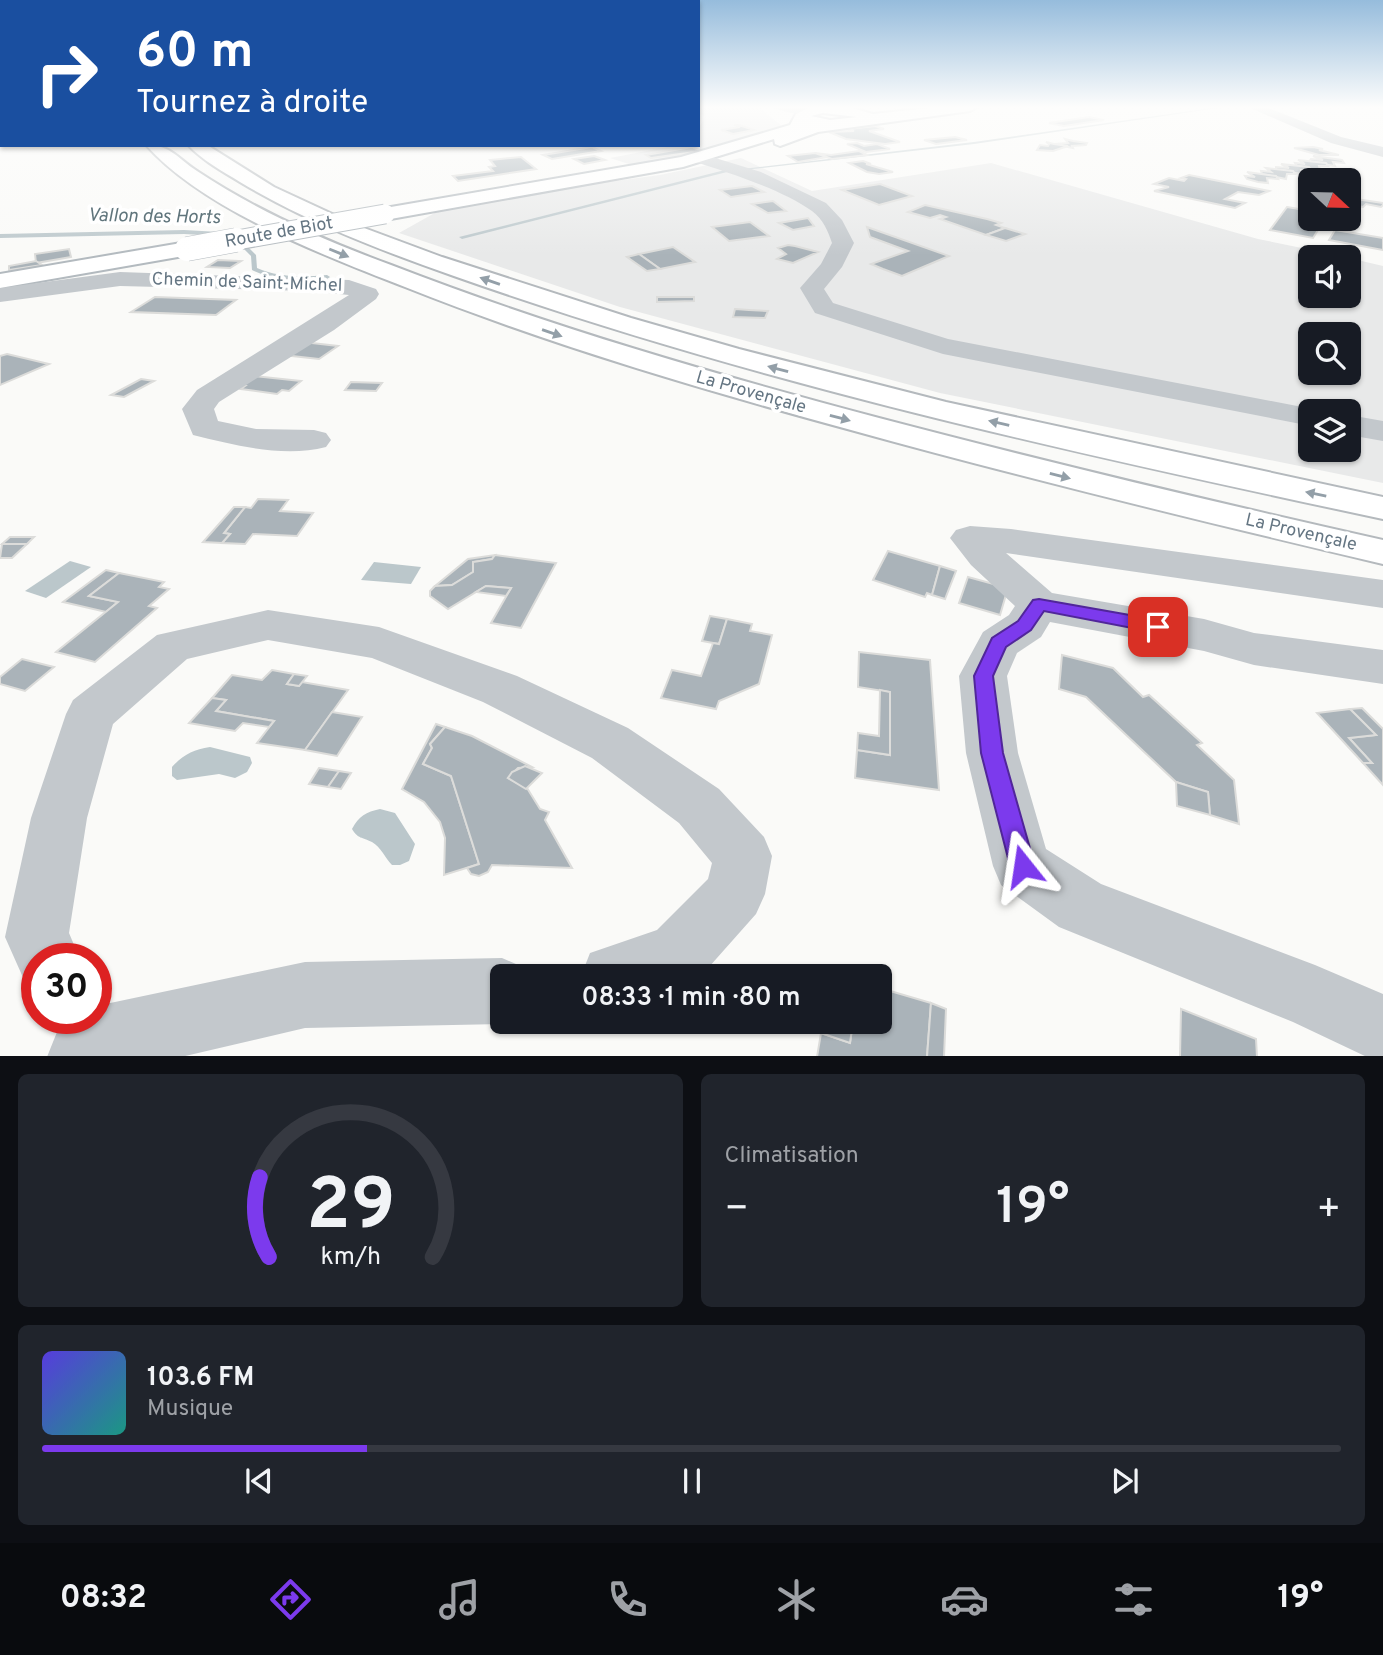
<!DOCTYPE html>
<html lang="fr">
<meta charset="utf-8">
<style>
body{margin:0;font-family:Overpass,sans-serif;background:#20242c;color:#f1f3f6;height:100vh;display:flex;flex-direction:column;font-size:26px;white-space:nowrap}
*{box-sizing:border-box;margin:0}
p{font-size:23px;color:#9ea1a6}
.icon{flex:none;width:38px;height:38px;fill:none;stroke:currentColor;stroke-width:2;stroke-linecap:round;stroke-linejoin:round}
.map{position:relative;height:1056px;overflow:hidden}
.details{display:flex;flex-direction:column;gap:18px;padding:18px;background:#0d0f14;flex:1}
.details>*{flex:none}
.guide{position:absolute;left:0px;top:0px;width:700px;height:147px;box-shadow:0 2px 5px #0004;background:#1a4fa0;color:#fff;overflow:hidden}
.needle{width:46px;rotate:112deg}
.fabs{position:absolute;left:1298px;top:168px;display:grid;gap:14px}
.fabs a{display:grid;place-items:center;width:63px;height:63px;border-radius:10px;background:#171b24;box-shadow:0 2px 5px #0004;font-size:35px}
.speed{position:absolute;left:21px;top:943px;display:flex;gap:14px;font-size:35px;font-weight:700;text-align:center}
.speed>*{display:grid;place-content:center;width:91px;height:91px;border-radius:50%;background:#171b24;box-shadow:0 2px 5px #0004;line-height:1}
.speed .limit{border:10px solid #d22;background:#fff;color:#111}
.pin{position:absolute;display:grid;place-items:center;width:60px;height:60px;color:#fff;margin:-30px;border-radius:14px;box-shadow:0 4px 10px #0006}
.me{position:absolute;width:77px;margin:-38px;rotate:345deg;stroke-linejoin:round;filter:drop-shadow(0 0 5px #0008)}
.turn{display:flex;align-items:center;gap:24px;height:147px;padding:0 21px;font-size:32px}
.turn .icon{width:91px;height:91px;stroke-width:2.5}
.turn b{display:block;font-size:49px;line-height:60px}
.big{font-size:52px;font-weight:600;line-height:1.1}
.details .widget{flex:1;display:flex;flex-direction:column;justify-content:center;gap:10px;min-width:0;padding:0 24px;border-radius:10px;background:#20242c}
.details .dial{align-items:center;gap:0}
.dial svg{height:182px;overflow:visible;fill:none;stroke:#363941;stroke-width:7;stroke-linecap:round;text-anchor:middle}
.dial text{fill:#f1f3f6;stroke:none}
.song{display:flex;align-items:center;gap:21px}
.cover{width:84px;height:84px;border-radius:10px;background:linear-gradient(135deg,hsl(250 70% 55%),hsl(170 70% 35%))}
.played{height:7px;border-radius:4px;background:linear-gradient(90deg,#7c3aed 25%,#363941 25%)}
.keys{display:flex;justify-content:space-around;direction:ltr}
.heat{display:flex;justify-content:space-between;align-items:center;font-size:38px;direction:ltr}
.details .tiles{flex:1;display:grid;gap:18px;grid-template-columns:1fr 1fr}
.widget:last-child{grid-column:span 2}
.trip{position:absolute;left:490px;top:964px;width:402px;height:70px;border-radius:10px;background:#171b24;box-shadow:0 2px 5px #0004;font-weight:600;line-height:70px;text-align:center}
.menu{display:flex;height:112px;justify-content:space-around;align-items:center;background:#090b0e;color:#9ea1a6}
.menu .icon{width:49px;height:49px}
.menu .on{color:#7c3aed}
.menu b{font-size:32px;color:#f1f3f6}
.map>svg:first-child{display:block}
.built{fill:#e8e9e9;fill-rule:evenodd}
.water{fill:#bbc7cb}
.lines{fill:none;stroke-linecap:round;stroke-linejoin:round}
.stream{fill:#bbc7cb;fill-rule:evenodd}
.building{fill:#aab3b9;stroke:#dcdcda;stroke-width:2}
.secondary-casing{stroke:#b3babf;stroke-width:4}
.motorway-casing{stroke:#b4b9bd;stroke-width:4}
.minor{fill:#c3c8cc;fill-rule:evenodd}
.tertiary{fill:#c3c8cc;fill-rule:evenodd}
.secondary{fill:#fff;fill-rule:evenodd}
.motorway{fill:#fff;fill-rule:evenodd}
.secondary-bridge-far1-casing{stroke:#b3babf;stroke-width:21;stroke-linecap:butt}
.secondary-bridge-casing{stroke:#b3babf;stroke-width:25;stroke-linecap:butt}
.secondary-bridge-far1{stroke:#fff;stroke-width:19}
.secondary-bridge{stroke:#fff;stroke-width:24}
.oneway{fill:#939fa8}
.route{fill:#7c3aed;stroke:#51269a;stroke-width:2}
.labels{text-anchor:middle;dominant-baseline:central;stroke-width:7;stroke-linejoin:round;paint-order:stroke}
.far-street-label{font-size:18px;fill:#657683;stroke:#fff}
.far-water-label{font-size:19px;font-style:italic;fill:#60757c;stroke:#fff}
</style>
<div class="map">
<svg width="1383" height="1057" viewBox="0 0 1383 1057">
<rect width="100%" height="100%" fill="#fafaf8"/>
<g class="built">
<path d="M698,107h55l8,2 22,18 -68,18 5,4 -85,17 -25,-8 68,-13h20v-15l7,-14 -7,-3z"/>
<path d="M741,158l71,33 179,-28 267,76 88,18h-35v39h38v-38l34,8v217l-443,-90 -320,-86 -221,-74 41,-23 108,-20 112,-15zM1311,334h38v39h-38zM1311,411h38v39h-38z"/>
</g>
<g class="water">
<path d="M70,561l21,6 -45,31 -21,-7z"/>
<path d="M374,562l47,5 -10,17 -50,-4z"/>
<path d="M210,747l40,10 2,6 -5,9 -12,6 -16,-4 -42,6 -5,-4v-9c12,-13 21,-17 38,-20z"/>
<path d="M380,809l15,4 20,31 -6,17 -9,4h-8c-7,-7 -11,-18 -20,-23 -10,-5 -14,-3 -20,-13 7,-13 14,-17 28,-20z"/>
</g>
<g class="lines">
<g class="stream">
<path d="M1218,107h7l-251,37 -230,26 -2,-1 232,-27z"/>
<path d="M725,170l2,2 -265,67 -3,-2z"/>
<path d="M184,230l36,2 3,2 -3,2 -36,-2 -184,4v-4z"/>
<path d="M236,239h4l16,16 1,13c23,10 46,9 70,7l3,2 -3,2c-26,2 -51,2 -75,-9l-1,-14 -15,-15z"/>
</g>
</g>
<g class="building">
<path d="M1089,117l15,3 -40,6 -15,-3z"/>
<path d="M734,125h5l15,5 -21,4 -12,-4 19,-3z"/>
<path d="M875,126l9,3 -15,2 31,11 -15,2 -39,-5 -17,-7 25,-1 -6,-2z"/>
<path d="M955,137l12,3 -31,4 -12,-4z"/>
<path d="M1065,139l8,2 14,2 -1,2 -14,1 1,2 -19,-4 14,-1z"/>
<path d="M1046,142l8,2 14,2 -15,5 -16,-1 3,-5 8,1 1,-2z"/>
<path d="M857,143l7,3 13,-2 13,5 -24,3 -19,-8z"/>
<path d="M592,147l9,4 -49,8 -9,-4z"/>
<path d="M692,147l10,4 -51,7 -5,-3z"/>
<path d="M1313,147l10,2 -4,1 20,5h-20l-25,-7z"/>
<path d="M859,151l8,4 -35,4 -17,-6 16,2z"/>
<path d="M815,153l12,4 -29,5 -10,-6z"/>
<path d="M594,156l11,4 -21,4 -10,-5z"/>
<path d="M1313,156l29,4 2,3 -11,-1 2,4 -26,-4 2,-3 12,1z"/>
<path d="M521,157l15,12 -78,12 -5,-5 40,-5 -4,-4 6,-1 -5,-6z"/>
<path d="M1298,160l28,3 2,3h-9l1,4 -10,-1 -13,-3 -2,-3 10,1z"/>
<path d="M863,161l8,3h-5l27,8 -14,2 -12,-2 -18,-9z"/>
<path d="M1281,164l28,3 2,3h-10l1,4 -26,-4v-3l13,1z"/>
<path d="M1266,168l27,3 2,3h-8l-1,5 -24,-5 -1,-3 10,1z"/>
<path d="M1247,172l29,4 2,3 -11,-1 1,5 -10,-1 -11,-3 -2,-3 10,1z"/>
<path d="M1189,175l80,16 -10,4 -21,-3 -13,7 20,4 -10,5 -81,-17 15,-4 -15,-3 15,-6 15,3 2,-2 -5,-1z"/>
<path d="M880,184l32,12 -33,9 -37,-15z"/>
<path d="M752,186l12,6 -33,5 -11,-7z"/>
<path d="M1349,198l34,5v2l-2,2 -15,-3 -3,3 -14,-3z"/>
<path d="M773,201l13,10 -18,2 -16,-9z"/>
<path d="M925,205l62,14 14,4 -5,2 9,3 -19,7 -46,-16 6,-2 -6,-2 -10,3 -22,-6z"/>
<path d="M1287,207l24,4v8h14l-12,19 -43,-8z"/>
<path d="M808,218l6,8 -21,4 -14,-7z"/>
<path d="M750,222l19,14 -40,5 -17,-14z"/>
<path d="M867,227l82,29 -47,20 -19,-7 -12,-5 37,-13 -38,-14z"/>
<path d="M1005,228l20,6 -19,7 -20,-6z"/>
<path d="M1335,230l48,8v12l-54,-10z"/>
<path d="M788,245l7,1 23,6 -25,11 -16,-4 9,-5 -8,-6z"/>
<path d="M673,247l22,15 -35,7 -21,-15z"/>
<path d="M69,249l2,8 -35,6 -1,-9z"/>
<path d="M639,254l21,15 -13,2 -20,-14z"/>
<path d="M218,260l23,1 -11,7 -23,-1z"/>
<path d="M36,261l6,4 -33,5v-4z"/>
<path d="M155,297l81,3 -20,15 -85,-3z"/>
<path d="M657,297h37v4l-37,1z"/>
<path d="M735,309l14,1 19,1 -3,7 -32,-1z"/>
<path d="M303,342l35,4 -19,13 -36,-4z"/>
<path d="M7,354l42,10 -49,21v-29z"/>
<path d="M253,376l48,5 -12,10 -7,-1 -5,4 -36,-5 4,-3h-6z"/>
<path d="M141,379l13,2 -30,16 -13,-2z"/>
<path d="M351,382l31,1 -6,8 -31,-1z"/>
<path d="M258,499l30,1 -8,11 33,2 -16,23 -44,-2 -8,10 -23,-1 8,-9 -6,-1 21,-26 6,1z"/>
<path d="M234,507h11l-21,26 6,1 -8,9 -19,-1z"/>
<path d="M10,537h24l-7,7h-25z"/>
<path d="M2,544h25l-15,14h-12z"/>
<path d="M888,551l52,15 -8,29 -5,-2 -2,4 -52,-17z"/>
<path d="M495,555l-3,4 -19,3v10l-21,13 -17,1 33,-27z"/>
<path d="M495,555l61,8 -35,65 -30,-5 20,-35 -25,-2 -38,23 -18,-13v-5l5,-5 17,-1 21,-13v-10l19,-3z"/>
<path d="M940,566l16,5 -11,28 -13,-4z"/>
<path d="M106,570l13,3 -30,23 29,6 -12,10 -43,-10z"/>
<path d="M119,573l45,9 -5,5 10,2 -20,17 8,2 -62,54 -39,-10 62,-50 -29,-6z"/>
<path d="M968,577l40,11 -8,27 -41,-12z"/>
<path d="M486,586l25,2 -5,8 -30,-4z"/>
<path d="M710,616l17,3 -8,25 -17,-3z"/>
<path d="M727,619l25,5 -2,7 22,4 -13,49 -40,17 -3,8 -55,-11 11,-28 29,6 12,-33 6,1z"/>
<path d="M859,652l71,8 9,130 -84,-12 2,-28 33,5v-63l-32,-5z"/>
<path d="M1062,655l51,13 30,29 6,-2 53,48 -5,2 37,35 5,44 -29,-9 -2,-23 -32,-10 -90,-85 -27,-8z"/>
<path d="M22,659l32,8 -29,24 -25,-7v-7z"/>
<path d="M272,670l22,4 -7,10 12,2 3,-4 46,8 -43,60 -48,-7 17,-22 -58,-10 10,-11 -14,-2 20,-23 30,5z"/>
<path d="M294,674l13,2 -8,10 -12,-2z"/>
<path d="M880,690l10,2v63l-33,-5 1,-17 21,3z"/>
<path d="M212,698l14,2 -10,11 58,10 -5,6 -26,-4 -8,8 -46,-8z"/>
<path d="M1362,708l21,21v56l-20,-22h9l-23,-25 27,-3 -26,-26z"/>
<path d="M1350,709l26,26 -27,3 23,25h-9l-46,-50z"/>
<path d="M332,712l30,5 -25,39 -32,-6z"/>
<path d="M436,724l9,3 -15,17 2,4 -9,16 28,12 28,88 -35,11 1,-37 -5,-16 -16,-20 -22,-13z"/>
<path d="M445,727l27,9 60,31 -14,1 -10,10 19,10 13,21 9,3 -4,8 27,48 -80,-3 -4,7 -9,4 -8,-2 -4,-6 12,-4 -28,-88 -28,-12 9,-16 -2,-4z"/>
<path d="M525,766l17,7 -16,16 -18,-11 4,-6z"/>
<path d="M319,768l20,3 -11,16 -19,-3z"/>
<path d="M339,771l12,2 -10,16 -13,-2z"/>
<path d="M1176,782l32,10 2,23 -33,-9z"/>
<path d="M880,988l51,15 -4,54h-110l4,-24 29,10 3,-21h27z"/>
<path d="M931,1003l15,6 -2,48h-17z"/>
<path d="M1181,1009l75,30 1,18h-77z"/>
<path d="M823,1022h30l-3,21 -29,-10z"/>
</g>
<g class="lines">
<g class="secondary-casing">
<g id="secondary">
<path d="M811,107h38l24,7 65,-7h39l-7,4 -152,21 -38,14 -5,-2 -1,-5 -91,28 -298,53 -10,-6 10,-6 296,-51 109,-32 6,-11zM823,113l34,4 -27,3 -19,-4z"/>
<path d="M187,242l8,2 3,5 -3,5 -195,34v-14z"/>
</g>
</g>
<g class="motorway-casing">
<g id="motorway">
<path d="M146,145c25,0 31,13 51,26 60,40 126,69 194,94 160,62 323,109 488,153 167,44 335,84 504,122v24c-178,-42 -355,-85 -532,-134 -151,-41 -300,-85 -446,-143 -80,-31 -201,-77 -259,-142z"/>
<path d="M188,145h19l67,42 82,38 86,32 189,61 108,31 207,53 437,95v22c-314,-67 -627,-136 -929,-243 -74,-26 -147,-54 -214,-94 -18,-11 -38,-22 -52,-37z"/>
</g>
</g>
<g class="minor">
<path d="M1248,107h18l75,30 42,10v10l-52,-14z"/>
<path d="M699,153l62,19 65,31 16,17 12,23 -12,24 -18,22 9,14 115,36 375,72h-12v15l-368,-72 -128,-41 -15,-25 21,-24 11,-21c-4,-12 -9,-24 -20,-32 -31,-22 -83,-38 -119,-50l-2,-3z"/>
<path d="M120,272l229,8 27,9 3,5 -3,5 -42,31 -115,72 -5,7 4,12 38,8 58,1 12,3 5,7 -5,7c-43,11 -92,-2 -133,-12l-11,-26 15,-19 152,-95 -41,-4 -188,-5 -120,16v-14z"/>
<path d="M1349,415l34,6v20l-34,-6z"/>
<path d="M970,526l41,3 372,51v28l-377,-55 46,40 152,26 50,14 129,17v34l-129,-19 -50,-14 -154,-29 -9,15 -24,16 -10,23 11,77 28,96 55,35 214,81 68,29v63h-16l-74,-35 -234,-95 -58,-42 -8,-19 -27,-113 -7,-77 24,-44 26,-17 6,-9 -44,-41 -21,-27 6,-8z"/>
<path d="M268,610l111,17 138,49 111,52 91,61 45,48 8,19 -7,38 -9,20 -55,62h-120l9,-23 67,-23 51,-51 4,-16 -33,-40 -87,-65 -109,-56 -111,-44 -104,-18 -81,19 -74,65 -26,94 -18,115 11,26h-43v28l-12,-5 -20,-45 26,-119 35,-104 7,-14 84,-65z"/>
<path d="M502,958l23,10 4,8h-27v46h5l-5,2 -197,4 -124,29h-134l10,-25 10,-14h29v-12l209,-44z"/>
</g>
<path class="tertiary" d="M773,107h50l4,3c-10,7 -44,4 -54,-3z"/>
<use href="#secondary" class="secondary"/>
<use href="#motorway" class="motorway"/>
<g class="secondary-bridge-far1-casing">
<path id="secondary-bridge-far1" d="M226,242l159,-28"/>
</g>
<g class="secondary-bridge-casing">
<path id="secondary-bridge" d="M187,249l49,-9"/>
</g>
<use href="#secondary-bridge-far1" class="secondary-bridge-far1"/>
<use href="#secondary-bridge" class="secondary-bridge"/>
</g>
<defs><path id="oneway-solid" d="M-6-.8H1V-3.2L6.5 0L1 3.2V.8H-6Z" transform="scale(1.75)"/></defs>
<g class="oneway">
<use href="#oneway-solid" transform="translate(339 253) rotate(22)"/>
<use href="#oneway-solid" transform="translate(490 281) rotate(-161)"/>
<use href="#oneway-solid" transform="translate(552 333) rotate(19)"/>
<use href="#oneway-solid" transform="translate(778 369) rotate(-165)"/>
<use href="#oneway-solid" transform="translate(840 418) rotate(15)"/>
<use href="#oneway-solid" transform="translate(999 423) rotate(-167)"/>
<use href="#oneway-solid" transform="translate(1060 476) rotate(14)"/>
<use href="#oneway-solid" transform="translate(1316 494) rotate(-168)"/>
</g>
<linearGradient id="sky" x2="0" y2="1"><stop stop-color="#96bcdc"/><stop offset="0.42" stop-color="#fdfdfc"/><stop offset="1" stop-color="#fdfdfc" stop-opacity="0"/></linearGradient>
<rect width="1383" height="255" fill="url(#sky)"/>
<path class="route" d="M1039,599l119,21 6,2 3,5 -3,4 -6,2 -114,-22 -13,19 -25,17 -13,29 10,77 32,113 -4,8 -8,3 -9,-3 -4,-8 -29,-113 -7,-77 18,-38 26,-17 15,-21z"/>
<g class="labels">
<g class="far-street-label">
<text transform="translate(279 233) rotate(-10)">Route de Biot</text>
<text transform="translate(247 283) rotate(2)">Chemin de Saint-Michel</text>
<text transform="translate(751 393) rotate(16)">La Provençale</text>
<text transform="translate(1301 533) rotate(13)">La Provençale</text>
</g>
<g class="far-water-label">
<text transform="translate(154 217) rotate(1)">Vallon des Horts</text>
</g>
</g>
</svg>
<div class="fabs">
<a><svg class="needle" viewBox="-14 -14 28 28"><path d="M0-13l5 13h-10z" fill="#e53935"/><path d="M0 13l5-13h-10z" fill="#9ea1a6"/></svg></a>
<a><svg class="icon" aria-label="sound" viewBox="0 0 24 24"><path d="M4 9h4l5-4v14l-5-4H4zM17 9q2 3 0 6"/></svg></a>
<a><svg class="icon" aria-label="search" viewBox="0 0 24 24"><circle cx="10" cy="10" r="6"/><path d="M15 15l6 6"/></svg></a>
<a><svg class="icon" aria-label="layers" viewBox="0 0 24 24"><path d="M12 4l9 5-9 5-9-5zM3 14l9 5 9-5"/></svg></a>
</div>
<div class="speed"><div class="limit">30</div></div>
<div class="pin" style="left:1158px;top:627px;background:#d93025"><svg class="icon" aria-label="arrive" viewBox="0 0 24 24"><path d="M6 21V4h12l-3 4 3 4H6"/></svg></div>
<svg class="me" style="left:1023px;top:866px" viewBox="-20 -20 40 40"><path d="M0-17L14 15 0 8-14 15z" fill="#7c3aed" stroke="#fff" stroke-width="4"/></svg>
<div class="trip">08:33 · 1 min · 80 m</div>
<div class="guide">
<div class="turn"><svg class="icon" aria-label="right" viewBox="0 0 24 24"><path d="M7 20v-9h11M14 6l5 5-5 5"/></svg><div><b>60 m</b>Tournez à droite</div></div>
</div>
</div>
<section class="details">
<div class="tiles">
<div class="widget dial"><svg viewBox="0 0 100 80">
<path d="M14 69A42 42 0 1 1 86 69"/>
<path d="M14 69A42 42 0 0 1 10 34" stroke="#7c3aed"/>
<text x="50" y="56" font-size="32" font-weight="700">29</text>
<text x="50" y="72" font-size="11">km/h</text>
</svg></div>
<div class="widget"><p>Climatisation</p>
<div class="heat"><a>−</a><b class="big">19°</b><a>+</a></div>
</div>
<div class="widget">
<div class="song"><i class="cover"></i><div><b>103.6 FM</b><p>Musique</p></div></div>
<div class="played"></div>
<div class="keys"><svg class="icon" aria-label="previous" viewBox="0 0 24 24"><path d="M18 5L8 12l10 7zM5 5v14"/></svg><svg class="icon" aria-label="pause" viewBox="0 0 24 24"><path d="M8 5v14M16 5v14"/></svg><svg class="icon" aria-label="next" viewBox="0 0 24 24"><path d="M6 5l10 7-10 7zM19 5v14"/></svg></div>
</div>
</div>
</section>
<nav class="menu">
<b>08:32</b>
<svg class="icon on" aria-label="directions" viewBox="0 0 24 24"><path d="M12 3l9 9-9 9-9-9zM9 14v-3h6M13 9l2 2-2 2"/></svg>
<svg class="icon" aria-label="music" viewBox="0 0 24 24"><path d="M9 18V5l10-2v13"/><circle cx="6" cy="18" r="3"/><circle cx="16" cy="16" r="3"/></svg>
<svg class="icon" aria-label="phone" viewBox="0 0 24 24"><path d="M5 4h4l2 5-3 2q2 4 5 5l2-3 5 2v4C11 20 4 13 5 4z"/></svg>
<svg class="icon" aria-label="climate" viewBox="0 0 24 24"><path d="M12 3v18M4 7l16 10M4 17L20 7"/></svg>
<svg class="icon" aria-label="car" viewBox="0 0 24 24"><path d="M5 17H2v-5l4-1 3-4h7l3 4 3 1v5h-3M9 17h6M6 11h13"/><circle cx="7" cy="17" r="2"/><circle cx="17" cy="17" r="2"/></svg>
<svg class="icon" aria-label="filters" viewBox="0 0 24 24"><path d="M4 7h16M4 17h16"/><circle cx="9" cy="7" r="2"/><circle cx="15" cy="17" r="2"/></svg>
<b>19°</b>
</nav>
